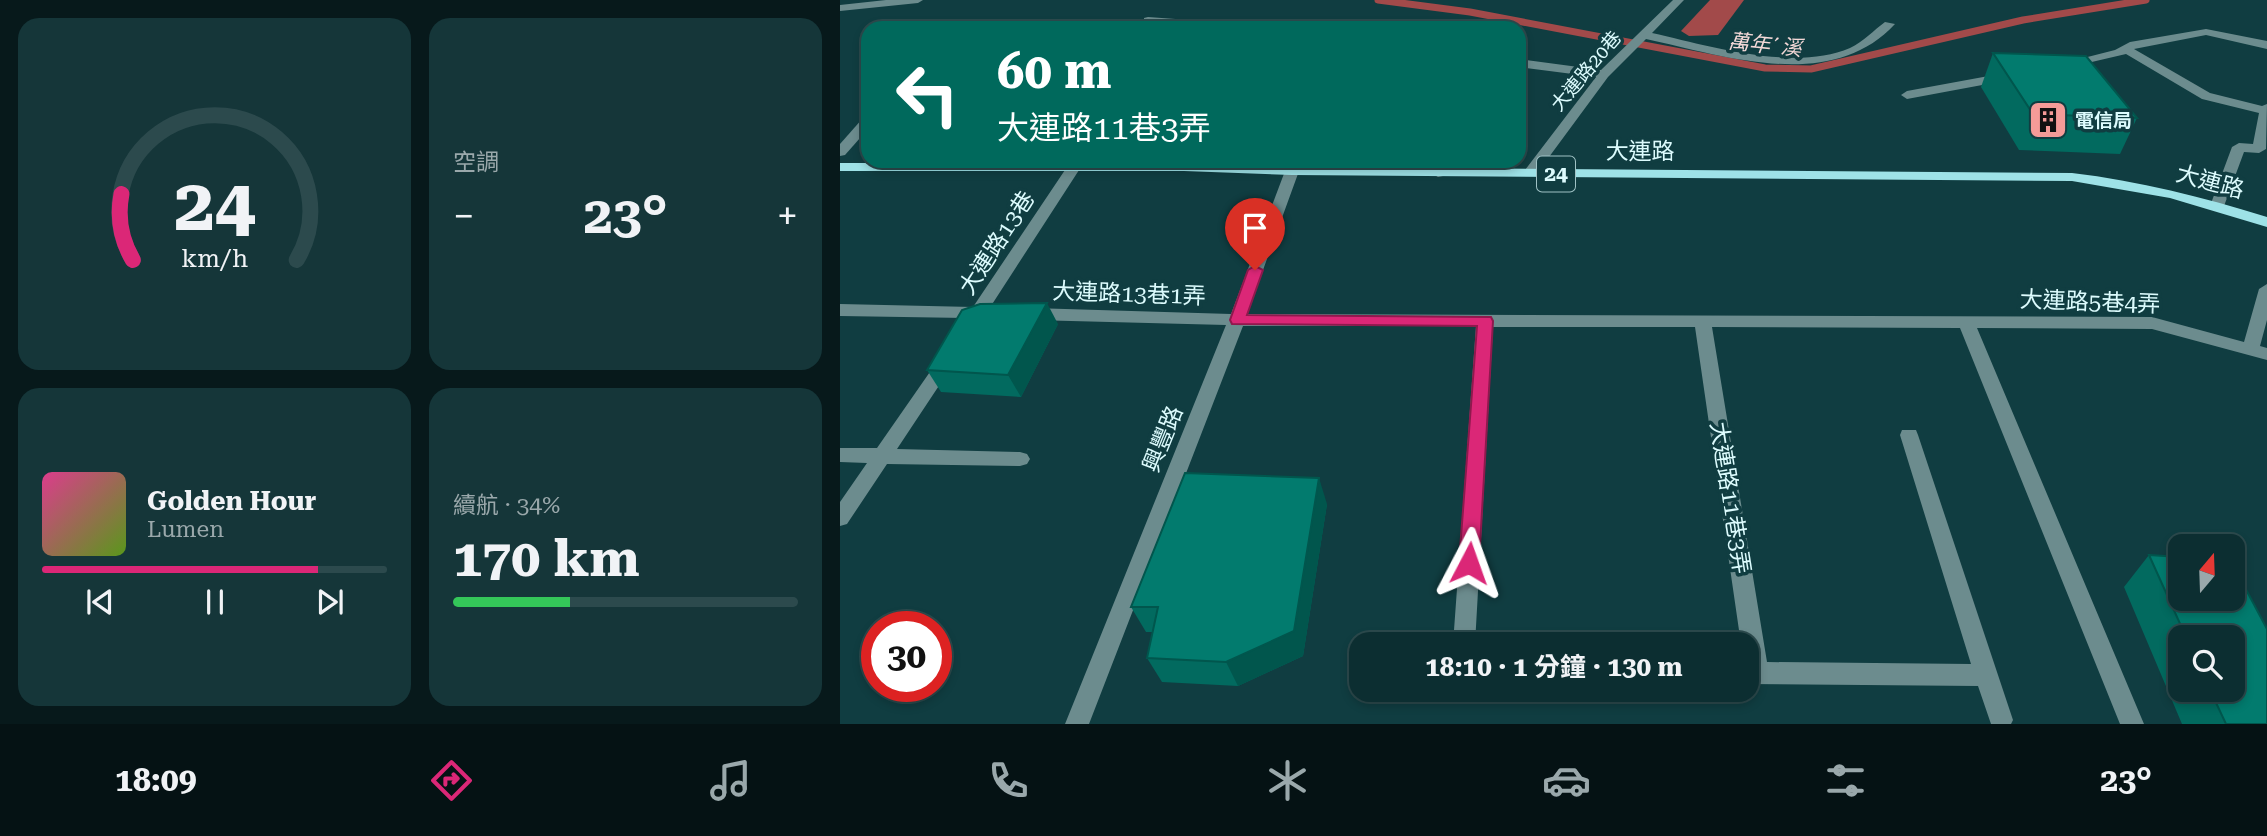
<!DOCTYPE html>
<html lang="zh-TW">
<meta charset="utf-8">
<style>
body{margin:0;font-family:"Roboto Serif","Noto Sans TC",serif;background:#153639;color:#f1f3f6;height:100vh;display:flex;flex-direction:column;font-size:26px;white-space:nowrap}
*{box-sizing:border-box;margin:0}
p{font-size:23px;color:#9aa8ab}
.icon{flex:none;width:38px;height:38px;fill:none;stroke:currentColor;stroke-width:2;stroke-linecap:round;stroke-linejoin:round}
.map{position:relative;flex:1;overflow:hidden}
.side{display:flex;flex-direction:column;gap:18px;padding:18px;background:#07191b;width:840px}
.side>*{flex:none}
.banner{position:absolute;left:21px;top:21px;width:665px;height:147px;border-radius:21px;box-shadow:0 4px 10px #0003,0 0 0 2px #2c4a4d;background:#00695c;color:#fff;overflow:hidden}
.needle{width:46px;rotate:19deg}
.controls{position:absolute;left:1328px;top:534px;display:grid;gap:14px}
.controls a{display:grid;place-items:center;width:77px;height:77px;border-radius:14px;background:#0c2e31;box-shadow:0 4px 10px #0003,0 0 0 2px #2c4a4d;font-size:35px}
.speed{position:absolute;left:21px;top:611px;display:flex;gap:14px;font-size:35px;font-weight:700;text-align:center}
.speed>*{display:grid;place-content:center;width:91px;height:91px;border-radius:50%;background:#0c2e31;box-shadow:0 4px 10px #0003,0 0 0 2px #2c4a4d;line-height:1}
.speed .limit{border:10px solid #d22;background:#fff;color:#111}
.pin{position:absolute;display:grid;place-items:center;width:60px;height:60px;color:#fff;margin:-72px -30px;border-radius:50% 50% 50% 0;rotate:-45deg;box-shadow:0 0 7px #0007}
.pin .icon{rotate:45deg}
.me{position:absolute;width:77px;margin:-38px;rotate:4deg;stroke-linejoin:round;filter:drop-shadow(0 0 5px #0008)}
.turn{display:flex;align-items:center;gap:24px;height:147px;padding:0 21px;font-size:32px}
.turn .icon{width:91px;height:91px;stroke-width:2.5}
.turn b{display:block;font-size:49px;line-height:60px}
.big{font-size:52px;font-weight:700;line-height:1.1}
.side .widget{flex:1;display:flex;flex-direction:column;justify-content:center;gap:10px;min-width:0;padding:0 24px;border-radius:21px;background:#153639}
.side .dial{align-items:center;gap:0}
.dial svg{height:182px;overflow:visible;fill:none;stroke:#2c4a4d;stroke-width:7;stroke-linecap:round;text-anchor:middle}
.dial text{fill:#f1f3f6;stroke:none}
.song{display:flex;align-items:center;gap:21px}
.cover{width:84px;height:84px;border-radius:10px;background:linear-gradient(135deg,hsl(330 70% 55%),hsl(90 70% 35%))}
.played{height:7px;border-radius:4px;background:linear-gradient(90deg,#db2777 80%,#2c4a4d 80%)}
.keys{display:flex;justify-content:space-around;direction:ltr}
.heat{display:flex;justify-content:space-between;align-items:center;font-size:38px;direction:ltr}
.charge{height:10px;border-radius:5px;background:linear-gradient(90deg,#34c759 34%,#2c4a4d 0)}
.side .tiles{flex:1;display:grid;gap:18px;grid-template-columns:repeat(2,1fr)}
.trip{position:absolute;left:509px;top:632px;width:410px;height:70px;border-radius:21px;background:#0c2e31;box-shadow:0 4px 10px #0003,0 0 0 2px #2c4a4d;font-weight:700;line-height:70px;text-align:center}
.tabs{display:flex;height:112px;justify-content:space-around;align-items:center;background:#051214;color:#9aa8ab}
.tabs .icon{width:49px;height:49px}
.tabs .on{color:#db2777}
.tabs b{font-size:32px;color:#f1f3f6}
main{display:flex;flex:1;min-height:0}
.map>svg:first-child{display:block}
.water{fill:#a24a4a}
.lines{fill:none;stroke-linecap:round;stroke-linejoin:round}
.stream{stroke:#a24a4a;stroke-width:7}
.minor{fill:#6c8c8e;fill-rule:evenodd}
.major{fill:#9ee2e7;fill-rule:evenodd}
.wall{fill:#026a5f;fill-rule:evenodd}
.shaded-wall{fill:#01564d}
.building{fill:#027b6e;stroke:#01564d;stroke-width:2}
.route{fill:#db2777;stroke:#8e194d;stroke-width:2}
.labels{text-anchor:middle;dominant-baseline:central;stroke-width:7;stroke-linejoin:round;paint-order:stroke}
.far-street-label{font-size:19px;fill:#dcfbfd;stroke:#103d41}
.far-poi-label{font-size:19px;font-weight:bold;fill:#dcfbfd;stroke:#103d41;text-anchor:start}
.far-water-label{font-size:21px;font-style:italic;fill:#f4d9d8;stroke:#103d41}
.shield{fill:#103d41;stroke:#9fc2c5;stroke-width:2}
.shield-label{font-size:21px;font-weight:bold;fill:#dcfbfd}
.street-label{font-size:23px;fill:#dcfbfd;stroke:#103d41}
</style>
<main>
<section class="side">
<div class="tiles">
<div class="widget dial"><svg viewBox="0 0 100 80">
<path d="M14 69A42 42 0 1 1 86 69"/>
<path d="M14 69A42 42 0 0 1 9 40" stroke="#db2777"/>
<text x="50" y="56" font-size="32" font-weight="700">24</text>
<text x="50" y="72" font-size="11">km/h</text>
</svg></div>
<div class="widget"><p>空調</p>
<div class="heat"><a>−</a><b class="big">23°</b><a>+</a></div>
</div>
<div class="widget">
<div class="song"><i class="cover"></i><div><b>Golden Hour</b><p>Lumen</p></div></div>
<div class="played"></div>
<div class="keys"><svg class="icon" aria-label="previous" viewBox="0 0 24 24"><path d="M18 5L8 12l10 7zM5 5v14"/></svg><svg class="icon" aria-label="pause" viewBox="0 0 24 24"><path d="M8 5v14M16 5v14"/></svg><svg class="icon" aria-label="next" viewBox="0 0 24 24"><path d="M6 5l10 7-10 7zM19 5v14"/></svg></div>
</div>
<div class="widget"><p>續航 · 34%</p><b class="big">170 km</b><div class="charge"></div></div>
</div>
</section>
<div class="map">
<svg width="1427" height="724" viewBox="0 0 1427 724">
<rect width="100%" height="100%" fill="#103d41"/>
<path class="water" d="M870,0h34l-26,35 -29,1 -8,-5z"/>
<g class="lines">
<path class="stream" d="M538,0l92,12 295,56 46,1 212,-49 123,-20"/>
<g class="minor">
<path d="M46,0h37l-5,3 -78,8v-6z"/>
<path d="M833,0h11l-32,33c58,13 142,39 198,15 13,-6 24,-18 35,-26l10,2c-64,69 -170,32 -249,15l-38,38 -73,99h-10v-6l71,-93 -77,-10v-8l82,11z"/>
<path d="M308,17l110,8 6,3h-53l-67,-6v-4z"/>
<path d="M226,24l5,4h-13z"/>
<path d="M1366,29l61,12v8l-61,-14 -72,14 76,44 52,13 5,-2 -1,45 -7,4 -15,-1 -20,54 -7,4 -7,-4 22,-59 7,-4 14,1 6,-31 -57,-14 -76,-45 -60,14 -6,-4 55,-14 15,-8z"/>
<path d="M1165,73l4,1v6l-102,19 -6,-4 6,-4z"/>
<path d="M28,117v12l-23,26 -5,1v-12l23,-26z"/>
<path d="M593,161h14l-4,15 -5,1 -7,-4z"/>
<path d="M234,163l7,4 -92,142 2,4c-4,7 -14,12 -23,10l-2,-5 -126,-2v-12l133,3 96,-143z"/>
<path d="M452,167l7,4 -52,143 905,3 92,25 15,-53 8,-5v36l-7,26 7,2v12l-115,-31 -175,-1 167,396h-24l-160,-396 -248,-1 55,335 204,2 -71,-229 2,-5h14l2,5 95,285 -2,4h-20l-13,-38 -232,-2v-40h-5l-46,-317h-202l-18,317h-22l23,-318h-233l-154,398h-24l161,-399 -194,-5 -8,-6 8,-6 199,6 54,-143z"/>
<path d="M107,354l9,6 -59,89 123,3 7,2 3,5 -3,5 -7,2 -133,-2 -40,60 -7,2v-24l27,-39 -27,-1v-14h37l64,-92z"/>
</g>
<path class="major" d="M0,163h344l108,4 780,6c67,8 131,24 195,44v10l-97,-29 -98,-17 -780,-6 -108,-4h-344z"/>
</g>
<g class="wall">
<path d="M1153,53l144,65 -17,36 -101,-4 -38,-63z"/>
<path d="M218,324l-37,73 -80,-5 -14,-22z"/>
<path d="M487,504l-24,152 -65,30 -76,-4 -15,-24 6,-26h-7l-15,-25z"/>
<path d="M1309,555l31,2v41h53v-33l34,64v95h-85l-58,-137zM1340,637h53v53h-53z"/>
</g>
<g class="shaded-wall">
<path d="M207,303l11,21 -37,73 -13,-22z"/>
<path d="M479,478l8,26 -24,152 -65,30 -12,-24z"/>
</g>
<g class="building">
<path d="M1153,53l93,3 51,62 -104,-4z"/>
<path d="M207,303l-39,72 -81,-5 35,-60 18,-6z"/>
<path d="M345,473l134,5 -25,153 -68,31 -79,-4 11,-51h-27z"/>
<path d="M1309,555l31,2v41h53v-33l34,64v95h-41l-16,-34h23v-53h-47z"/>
</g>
<path class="route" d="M415,266l8,4 -16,45 244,2 2,4 -14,242 -3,6 -7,3 -7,-3 -3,-6 18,-237 -245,-2 -2,-4 18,-50z"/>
<defs>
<g id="building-square" transform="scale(2.0125)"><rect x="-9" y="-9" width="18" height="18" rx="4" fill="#f59b98" stroke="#103d41"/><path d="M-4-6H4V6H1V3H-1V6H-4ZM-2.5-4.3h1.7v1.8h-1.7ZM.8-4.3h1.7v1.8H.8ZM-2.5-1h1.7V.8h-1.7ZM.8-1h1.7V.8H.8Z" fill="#111"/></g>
</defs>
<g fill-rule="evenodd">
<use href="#building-square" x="1208" y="120"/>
</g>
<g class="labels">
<g class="far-street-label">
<text transform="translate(746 71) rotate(-50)">大連路20巷</text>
</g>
<g class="far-poi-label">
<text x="1235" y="120">電信局</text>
</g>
<g class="far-water-label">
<text transform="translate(925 45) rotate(6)">萬年ˊ溪</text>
</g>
<rect class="shield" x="697" y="156.5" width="38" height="35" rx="5"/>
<g class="shield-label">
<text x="716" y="174">24</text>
</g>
<g class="street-label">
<text x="800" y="151">大連路</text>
<text transform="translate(1370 182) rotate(15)">大連路</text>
<text transform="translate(157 243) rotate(-57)">大連路13巷</text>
<text transform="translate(289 294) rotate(2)">大連路13巷1弄</text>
<text transform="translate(1250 302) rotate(2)">大連路5巷4弄</text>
<text transform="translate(323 439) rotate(-68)">興豐路</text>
<text transform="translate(890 498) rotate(81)">大連路11巷3弄</text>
</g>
</g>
</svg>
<div class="controls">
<a><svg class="needle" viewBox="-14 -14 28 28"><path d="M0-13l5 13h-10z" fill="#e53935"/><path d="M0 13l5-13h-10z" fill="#9aa8ab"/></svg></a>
<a><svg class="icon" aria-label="search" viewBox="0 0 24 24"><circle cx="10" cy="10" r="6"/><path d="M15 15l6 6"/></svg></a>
</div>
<div class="speed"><div class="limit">30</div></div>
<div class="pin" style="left:415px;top:270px;background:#d93025"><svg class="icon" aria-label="arrive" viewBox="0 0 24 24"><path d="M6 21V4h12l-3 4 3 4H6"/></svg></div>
<svg class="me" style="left:629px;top:563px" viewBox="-20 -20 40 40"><path d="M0-17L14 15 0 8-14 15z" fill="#db2777" stroke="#fff" stroke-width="4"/></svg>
<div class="trip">18:10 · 1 分鐘 · 130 m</div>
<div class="banner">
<div class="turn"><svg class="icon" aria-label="left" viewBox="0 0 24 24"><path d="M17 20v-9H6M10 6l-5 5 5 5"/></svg><div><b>60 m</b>大連路11巷3弄</div></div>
</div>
</div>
</main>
<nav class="tabs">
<b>18:09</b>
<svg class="icon on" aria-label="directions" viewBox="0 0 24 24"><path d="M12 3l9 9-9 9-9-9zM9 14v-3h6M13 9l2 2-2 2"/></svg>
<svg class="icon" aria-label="music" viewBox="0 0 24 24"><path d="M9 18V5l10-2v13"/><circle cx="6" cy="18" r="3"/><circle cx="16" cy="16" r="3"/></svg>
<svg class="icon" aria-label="phone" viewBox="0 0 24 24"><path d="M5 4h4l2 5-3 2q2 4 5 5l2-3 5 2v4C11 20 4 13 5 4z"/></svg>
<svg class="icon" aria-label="climate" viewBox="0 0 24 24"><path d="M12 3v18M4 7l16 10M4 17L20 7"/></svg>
<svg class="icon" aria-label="car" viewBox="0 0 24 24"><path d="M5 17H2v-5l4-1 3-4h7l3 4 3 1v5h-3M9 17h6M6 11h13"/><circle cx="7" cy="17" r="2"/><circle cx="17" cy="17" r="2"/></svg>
<svg class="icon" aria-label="filters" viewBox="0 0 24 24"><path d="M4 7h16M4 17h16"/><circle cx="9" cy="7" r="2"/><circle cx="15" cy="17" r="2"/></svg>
<b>23°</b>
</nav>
